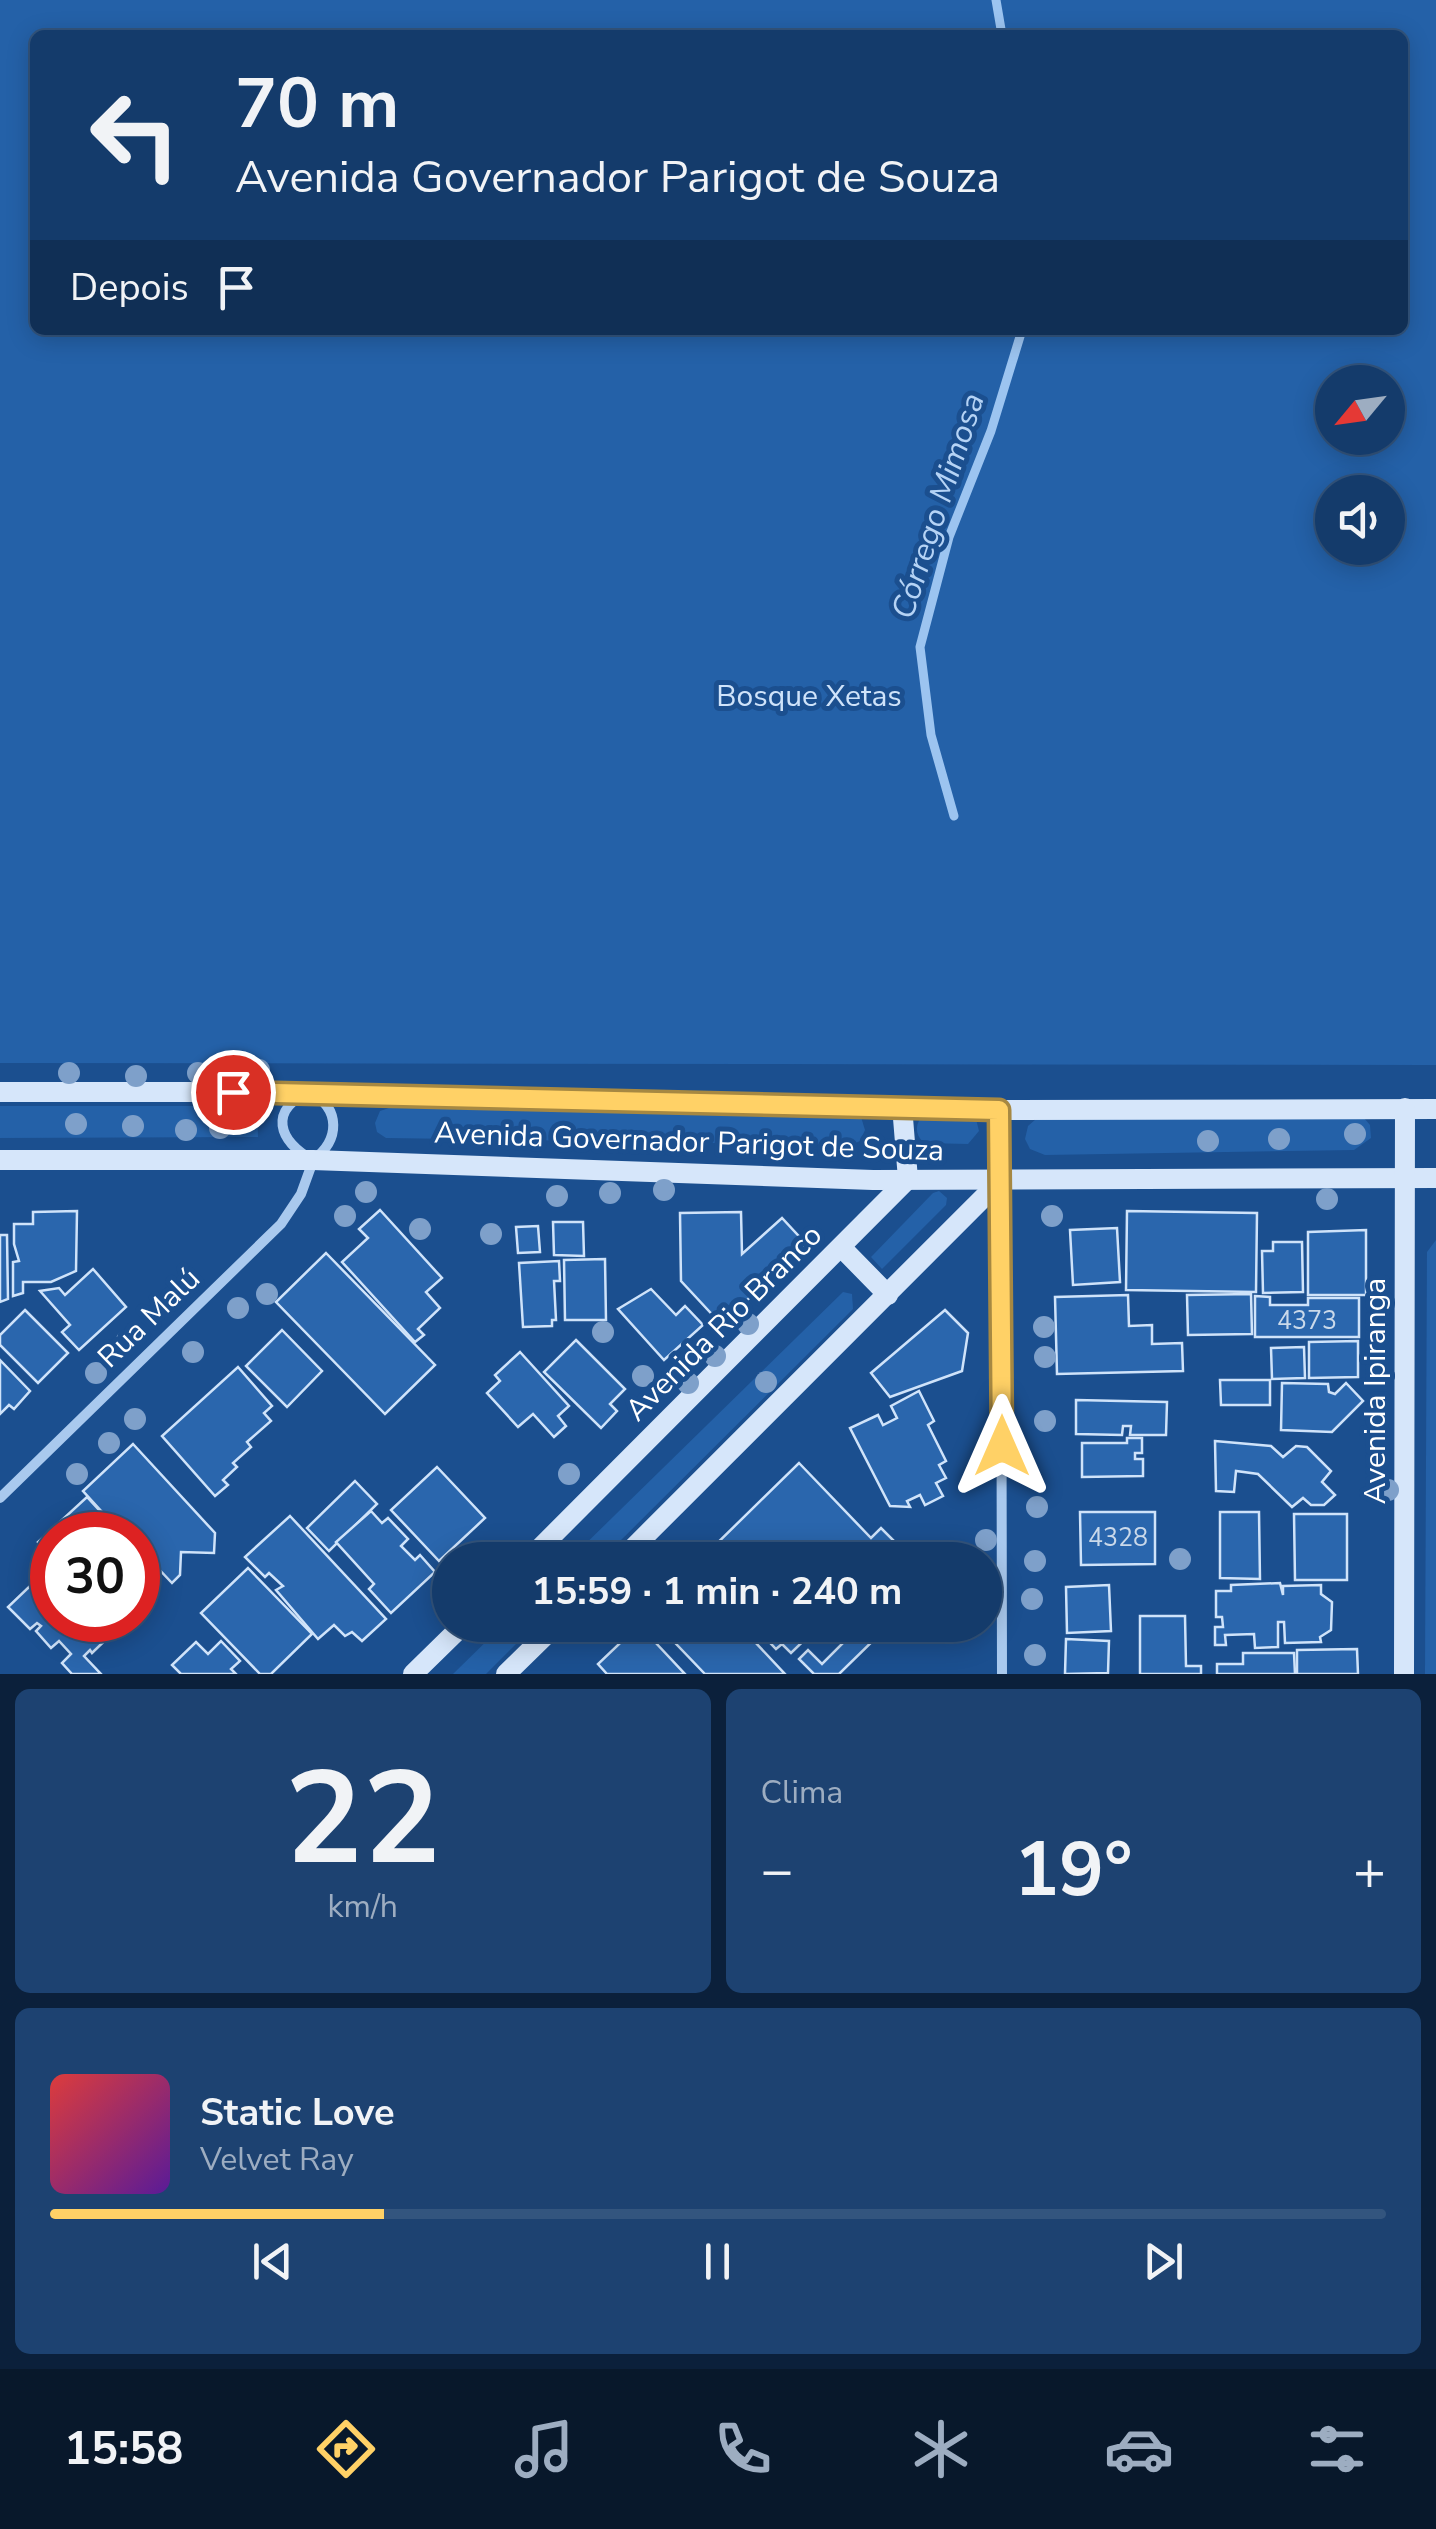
<!DOCTYPE html>
<html lang="pt">
<meta charset="utf-8">
<style>
body{margin:0;font-family:"Nunito Sans",sans-serif;background:#1d4271;color:#f1f3f6;height:100vh;display:flex;flex-direction:column;font-size:38px;white-space:nowrap}
*{box-sizing:border-box;margin:0}
p{font-size:32px;color:#9dadc1}
.icon{flex:none;width:55px;height:55px;fill:none;stroke:currentColor;stroke-width:2;stroke-linecap:round;stroke-linejoin:round}
.map{position:relative;height:1674px;overflow:hidden}
.side{display:flex;flex-direction:column;gap:15px;padding:15px;background:#0b203b;flex:1}
.side>*{flex:none}
.guide{position:absolute;left:30px;top:30px;width:1378px;height:305px;border-radius:15px;box-shadow:0 5px 25px #0003,0 0 0 2px #33557e;background:#143b6b;color:#f1f3f6;overflow:hidden}
.needle{width:65px;rotate:241deg}
.controls{position:absolute;left:1315px;top:365px;display:grid;gap:20px}
.controls a{display:grid;place-items:center;width:90px;height:90px;border-radius:50%;background:#143b6b;box-shadow:0 5px 25px #0003,0 0 0 2px #33557e;font-size:50px}
.speed{position:absolute;left:30px;top:1512px;display:flex;gap:20px;font-size:50px;font-weight:700;text-align:center}
.speed>*{display:grid;place-content:center;width:130px;height:130px;border-radius:50%;background:#143b6b;box-shadow:0 5px 25px #0003,0 0 0 2px #33557e;line-height:1}
.speed .limit{border:15px solid #d22;background:#fff;color:#111}
.pin{position:absolute;display:grid;place-items:center;width:85px;height:85px;color:#fff;margin:-42px;border:5px solid #fff;border-radius:50%;box-shadow:0 2px 10px #0007}
.me{position:absolute;width:110px;margin:-55px;rotate:0deg;stroke-linejoin:round;filter:drop-shadow(0 0 8px #0008)}
.turn{display:flex;align-items:center;gap:35px;height:210px;padding:0 40px;font-size:45px}
.turn .icon{width:130px;height:130px;stroke-width:2.5}
.turn b{display:block;font-size:70px;line-height:85px}
.then{display:flex;align-items:center;height:95px;padding:0 40px;background:#0003;gap:20px;font-size:38px}
.big{font-size:75px;font-weight:700;line-height:1.1}
.side .card{flex:1;display:flex;flex-direction:column;justify-content:center;gap:15px;min-width:0;padding:0 35px;border-radius:15px;background:#1d4271}
.side .dial{align-items:center;gap:0}
.dial b{font-size:130px;line-height:1}
.song{display:flex;align-items:center;gap:30px}
.cover{width:120px;height:120px;border-radius:15px;background:linear-gradient(135deg,hsl(0 70% 55%),hsl(270 70% 35%))}
.played{height:10px;border-radius:5px;background:linear-gradient(90deg,#ffd166 25%,#33557e 25%)}
.keys{display:flex;justify-content:space-around;direction:ltr}
.heat{display:flex;justify-content:space-between;align-items:center;font-size:55px;direction:ltr}
.side .tiles{flex:1;display:grid;gap:15px;grid-template-columns:1fr 1fr}
.card:last-child{grid-column:span 2}
.trip{position:absolute;left:432px;top:1542px;width:570px;height:100px;border-radius:50px;background:#143b6b;box-shadow:0 5px 25px #0003,0 0 0 2px #33557e;font-weight:700;line-height:100px;text-align:center}
.tab-bar{display:flex;height:160px;justify-content:space-around;align-items:center;background:#08182b;color:#9dadc1}
.tab-bar .icon{width:70px;height:70px}
.tab-bar .current{color:#ffd166}
.tab-bar b{font-size:45px;color:#f1f3f6}
.map>svg:first-child{display:block}
.green{fill:#2461a8;fill-rule:evenodd}
.lines{fill:none;stroke-linecap:round;stroke-linejoin:round}
.stream{stroke:#9cc4f0;stroke-width:9}
.building{fill:#2a66ad;stroke:#cfe3fa;stroke-width:2.5}
.street{stroke:#a9c9ee;stroke-width:10}
.secondary{stroke:#d6e6fa;stroke-width:20}
.tree{fill:#7ea0ca}
.route-casing{stroke:#a68842;stroke-width:25}
.route{stroke:#ffd166;stroke-width:18}
.labels{text-anchor:middle;dominant-baseline:central;stroke-width:10;stroke-linejoin:round;paint-order:stroke}
.number-label{font-size:25px;fill:#cad9ea}
.park-label{font-size:30px;fill:#cfe3fa;stroke:#1b4f8f}
.street-label{font-size:30px;fill:#fff;stroke:#1b4f8f}
.water-label{font-size:32px;font-style:italic;fill:#b5d3f5;stroke:#1b4f8f}
</style>
<div class="map">
<svg width="1436" height="1674" viewBox="0 0 1436 1674">
<rect width="100%" height="100%" fill="#1b4f8f"/>
<g class="green">
<path d="M0,0h1436v1065l-1436,-2zM1402,35v295h-1367v-295zM1388,382v56h-56v-56zM1332,492h56v56h-56z"/>
<path d="M0,1106h257l1,31 -258,1z"/>
<path d="M389,1108l461,5 11,4 4,13 -5,11 -9,4 -465,-7 -9,-6 -2,-9 5,-12z"/>
<path d="M924,1114l52,5 3,12 -11,13 -44,-1c-10,-9 -9,-20 0,-29z"/>
<path d="M1364,1118l6,7 1,13 -17,12 -309,5 -15,-6 -5,-10 3,-13 8,-7z"/>
<path d="M939,1191l8,7 -1,7 -64,64 -11,-12 62,-64z"/>
<path d="M1436,1240v434h-11l2,-422z"/>
<path d="M843,1292l9,2 1,15 -252,251h-32z"/>
<path d="M503,1625h32l-49,49h-33z"/>
</g>
<g class="lines">
<g class="stream">
<path d="M996,0l6,35"/>
<path d="M954,816l-23,-81 -11,-88 29,-110 42,-106 31,-101"/>
</g>
</g>
<g class="building">
<path d="M380,1210l62,68 -16,14 14,16 -22,21 6,6 -9,7 -73,-80 26,-24 -9,-9z"/>
<path d="M77,1211l-1,60 -25,11h-28v11l-10,3v-34l6,-1 -5,-17v-20h19v-12z"/>
<path d="M1127,1211l130,2 -1,79 -130,-2z"/>
<path d="M741,1212l1,42 40,-36 25,27 -86,79 -40,-43 -1,-68z"/>
<path d="M553,1222h30l1,34 -30,-1z"/>
<path d="M538,1226l2,26 -22,1 -2,-26z"/>
<path d="M1117,1228l3,54 -47,3 -3,-55z"/>
<path d="M1366,1230v65h-58v-63z"/>
<path d="M0,1235h7l1,64 -8,3z"/>
<path d="M1273,1242h29l1,50 -40,1 -1,-42h11z"/>
<path d="M326,1253l109,112 -50,49 -109,-112z"/>
<path d="M605,1259l1,61h-41l-1,-60z"/>
<path d="M559,1261l1,20h-6l2,39h-4v6l-29,1 -4,-64z"/>
<path d="M93,1269l33,38 -47,43 -17,-18 8,-7 -30,-34 19,-3 6,7z"/>
<path d="M651,1289l25,26 9,-9 18,19 -39,35 -46,-51z"/>
<path d="M1251,1294l1,40 -64,1 -1,-40z"/>
<path d="M1128,1295l1,31 23,-1v19l30,-1 1,28 -126,3 -2,-77z"/>
<path d="M1255,1296l15,1v8h38v-7h51v39h-104z"/>
<path d="M25,1310l43,43 -30,30 -38,-38v-10z"/>
<path d="M945,1310l23,23 -6,38 -72,26 -19,-24z"/>
<path d="M282,1330l40,41 -35,36 -41,-41z"/>
<path d="M576,1340l49,49 -15,15 7,7 -16,17 -57,-56z"/>
<path d="M1358,1341v36l-49,1v-36z"/>
<path d="M1304,1347l1,31 -33,1 -1,-31z"/>
<path d="M520,1352l49,54 -11,10 8,10 -12,11 -21,-23 -15,13 -31,-34 13,-12 -5,-6z"/>
<path d="M0,1360l30,31 -16,18 -5,-4 -9,9z"/>
<path d="M238,1367l34,39 -8,7 7,8 -24,21 4,5 -18,16 4,4 -14,13 5,5 -13,11 -53,-60z"/>
<path d="M1220,1380h50v25h-49z"/>
<path d="M1282,1383l46,1 1,8 6,2 11,-11 17,18 -31,31 -51,-2z"/>
<path d="M919,1391l15,30 -6,4 18,36 -7,4 7,13 -10,5 7,13 -18,9 -5,-10 -13,6 3,6 -20,-1 -40,-78 28,-13 5,10 14,-7 -6,-12z"/>
<path d="M1076,1400l91,2 -1,33h-36l1,-9h-8l-1,9 -46,-1z"/>
<path d="M1127,1438h15v15h-7v6h8v17l-61,1v-34h45z"/>
<path d="M1215,1441l56,5 12,11 13,-11 11,1 24,24 -9,11 13,13 -11,10h-13l-8,-7 -11,9 -34,-33 -22,-3 -2,21 -18,-1z"/>
<path d="M133,1444l82,89 -1,20 -33,-1 -1,23 -8,8 -34,-36 5,-5 -5,-7 -6,-4 -9,4 -40,-44z"/>
<path d="M799,1463l72,75 10,-10 32,32h-213z"/>
<path d="M437,1467l48,51 -46,43 -48,-51z"/>
<path d="M355,1481l22,23 -48,47 -22,-23z"/>
<path d="M87,1497l23,25 -3,3 3,5 4,-3 8,8h-70v22l-14,-15z"/>
<path d="M371,1511l11,12 6,-5 20,21 -7,7 14,14 5,-5 15,17 -44,41 -22,-24 5,-5 -38,-42z"/>
<path d="M1080,1512h75v52l-74,1z"/>
<path d="M1220,1512h39l1,67 -40,-1z"/>
<path d="M1294,1514h53v66h-52z"/>
<path d="M290,1516l96,103 -24,22 -10,-9 -7,4 -11,-11 -16,14 -42,-49 7,-4 -14,-13 -4,4 -20,-20z"/>
<path d="M248,1568l64,66 -41,40h-11l-59,-61z"/>
<path d="M52,1572v48h60l7,7 -27,26 -2,-3 -6,6 17,18h-29l-10,-11 9,-9 -12,-13 -8,7 -15,-17 5,-5 -4,-3 -7,6 -22,-22 22,-21 4,4z"/>
<path d="M1280,1583l3,12v-9l38,-1v9l11,8 -1,28 -11,7 1,5 -36,1 -1,-21h-6v25l-23,1 -1,-14 -29,1 1,10h-11v-18h8l-1,-10h-6v-26h15v-6z"/>
<path d="M1109,1585l2,46 -44,2 -1,-46z"/>
<path d="M1140,1616h45l1,50h15v8h-61z"/>
<path d="M639,1625l46,49h-78l-9,-10z"/>
<path d="M658,1625h81l46,49h-80z"/>
<path d="M753,1625h67l-29,28 -9,-9 -6,5z"/>
<path d="M829,1625h80l-12,12 -10,-10 -48,47h-25l-15,-15 9,-9 14,14 23,-23z"/>
<path d="M1066,1639l43,2 -1,32 -43,1z"/>
<path d="M221,1641l19,20 -9,8 5,5h-55l-9,-9 24,-23 12,12z"/>
<path d="M1357,1649l1,25h-61v-24z"/>
<path d="M1243,1653h51l1,21h-78v-10h26z"/>
</g>
<g class="lines">
<g class="street">
<path d="M310,1092c31,17 30,48 3,68 -35,-18 -45,-51 -3,-68z"/>
<path d="M1001,1180l1,494"/>
<path d="M0,1498l281,-274 20,-30 12,-33"/>
</g>
<g class="secondary">
<path d="M0,1092h310l689,18 437,-1"/>
<path d="M0,1160h313l560,20 563,-2"/>
<path d="M842,1248l46,47"/>
<path d="M528,1560l380,-381 -6,-73"/>
<path d="M621,1560l380,-380 -2,-70"/>
<path d="M413,1674l50,-49"/>
<path d="M506,1674l50,-49"/>
<path d="M1404,1674l1,-566"/>
</g>
</g>
<g class="tree">
<circle cx="259" cy="1070" r="11"/>
<circle cx="69" cy="1073" r="11"/>
<circle cx="198" cy="1073" r="11"/>
<circle cx="136" cy="1076" r="11"/>
<circle cx="76" cy="1124" r="11"/>
<circle cx="133" cy="1126" r="11"/>
<circle cx="220" cy="1128" r="11"/>
<circle cx="186" cy="1130" r="11"/>
<circle cx="1355" cy="1134" r="11"/>
<circle cx="1279" cy="1139" r="11"/>
<circle cx="1208" cy="1141" r="11"/>
<circle cx="664" cy="1190" r="11"/>
<circle cx="366" cy="1192" r="11"/>
<circle cx="610" cy="1193" r="11"/>
<circle cx="557" cy="1196" r="11"/>
<circle cx="1327" cy="1199" r="11"/>
<circle cx="345" cy="1216" r="11"/>
<circle cx="1052" cy="1216" r="11"/>
<circle cx="420" cy="1229" r="11"/>
<circle cx="491" cy="1234" r="11"/>
<circle cx="267" cy="1294" r="11"/>
<circle cx="238" cy="1308" r="11"/>
<circle cx="748" cy="1324" r="11"/>
<circle cx="1044" cy="1327" r="11"/>
<circle cx="603" cy="1332" r="11"/>
<circle cx="126" cy="1342" r="11"/>
<circle cx="193" cy="1352" r="11"/>
<circle cx="715" cy="1356" r="11"/>
<circle cx="1045" cy="1357" r="11"/>
<circle cx="96" cy="1373" r="11"/>
<circle cx="643" cy="1376" r="11"/>
<circle cx="766" cy="1382" r="11"/>
<circle cx="688" cy="1383" r="11"/>
<circle cx="135" cy="1419" r="11"/>
<circle cx="1045" cy="1421" r="11"/>
<circle cx="109" cy="1443" r="11"/>
<circle cx="77" cy="1474" r="11"/>
<circle cx="569" cy="1474" r="11"/>
<circle cx="1388" cy="1490" r="11"/>
<circle cx="1037" cy="1507" r="11"/>
<circle cx="986" cy="1540" r="11"/>
<circle cx="1180" cy="1559" r="11"/>
<circle cx="1035" cy="1561" r="11"/>
<circle cx="1032" cy="1599" r="11"/>
<circle cx="1035" cy="1655" r="11"/>
</g>
<g class="lines">
<g class="route-casing">
<path id="route" d="M233,1092l766,18 3,336"/>
</g>
<use href="#route" class="route"/>
</g>
<g class="labels">
<g class="number-label">
<text x="1307" y="1321">4373</text>
<text x="1118" y="1538">4328</text>
</g>
<g class="park-label">
<text x="809" y="696">Bosque Xetas</text>
</g>
<g class="street-label">
<text transform="translate(689 1142) rotate(2)">Avenida Governador Parigot de Souza</text>
<text transform="translate(149 1318) rotate(-44)">Rua Malú</text>
<text transform="translate(724 1323) rotate(-45)">Avenida Rio Branco</text>
<text transform="translate(1375 1391) rotate(-90)">Avenida Ipiranga</text>
</g>
<g class="water-label">
<text transform="translate(938 506) rotate(-72)">Córrego Mimosa</text>
</g>
</g>
</svg>
<div class="controls">
<a><svg class="needle" viewBox="-14 -14 28 28"><path d="M0-13l5 13h-10z" fill="#e53935"/><path d="M0 13l5-13h-10z" fill="#9dadc1"/></svg></a>
<a><svg class="icon" aria-label="sound" viewBox="0 0 24 24"><path d="M4 9h4l5-4v14l-5-4H4zM17 9q2 3 0 6"/></svg></a>
</div>
<div class="speed"><div class="limit">30</div></div>
<div class="pin" style="left:233px;top:1092px;background:#d93025"><svg class="icon" aria-label="arrive" viewBox="0 0 24 24"><path d="M6 21V4h12l-3 4 3 4H6"/></svg></div>
<svg class="me" style="left:1002px;top:1446px" viewBox="-20 -20 40 40"><path d="M0-17L14 15 0 8-14 15z" fill="#ffd166" stroke="#fff" stroke-width="4"/></svg>
<div class="trip">15:59 · 1 min · 240 m</div>
<div class="guide">
<div class="turn"><svg class="icon" aria-label="left" viewBox="0 0 24 24"><path d="M17 20v-9H6M10 6l-5 5 5 5"/></svg><div><b>70 m</b>Avenida Governador Parigot de Souza</div></div>
<div class="then">Depois<svg class="icon" aria-label="arrive" viewBox="0 0 24 24"><path d="M6 21V4h12l-3 4 3 4H6"/></svg></div>
</div>
</div>
<section class="side">
<div class="tiles">
<div class="card dial"><b>22</b><p>km/h</p></div>
<div class="card"><p>Clima</p>
<div class="heat"><a>−</a><b class="big">19°</b><a>+</a></div>
</div>
<div class="card">
<div class="song"><i class="cover"></i><div><b>Static Love</b><p>Velvet Ray</p></div></div>
<div class="played"></div>
<div class="keys"><svg class="icon" aria-label="previous" viewBox="0 0 24 24"><path d="M18 5L8 12l10 7zM5 5v14"/></svg><svg class="icon" aria-label="pause" viewBox="0 0 24 24"><path d="M8 5v14M16 5v14"/></svg><svg class="icon" aria-label="next" viewBox="0 0 24 24"><path d="M6 5l10 7-10 7zM19 5v14"/></svg></div>
</div>
</div>
</section>
<nav class="tab-bar">
<b>15:58</b>
<svg class="icon current" aria-label="directions" viewBox="0 0 24 24"><path d="M12 3l9 9-9 9-9-9zM9 14v-3h6M13 9l2 2-2 2"/></svg>
<svg class="icon" aria-label="music" viewBox="0 0 24 24"><path d="M9 18V5l10-2v13"/><circle cx="6" cy="18" r="3"/><circle cx="16" cy="16" r="3"/></svg>
<svg class="icon" aria-label="phone" viewBox="0 0 24 24"><path d="M5 4h4l2 5-3 2q2 4 5 5l2-3 5 2v4C11 20 4 13 5 4z"/></svg>
<svg class="icon" aria-label="climate" viewBox="0 0 24 24"><path d="M12 3v18M4 7l16 10M4 17L20 7"/></svg>
<svg class="icon" aria-label="car" viewBox="0 0 24 24"><path d="M5 17H2v-5l4-1 3-4h7l3 4 3 1v5h-3M9 17h6M6 11h13"/><circle cx="7" cy="17" r="2"/><circle cx="17" cy="17" r="2"/></svg>
<svg class="icon" aria-label="filters" viewBox="0 0 24 24"><path d="M4 7h16M4 17h16"/><circle cx="9" cy="7" r="2"/><circle cx="15" cy="17" r="2"/></svg>
</nav>
